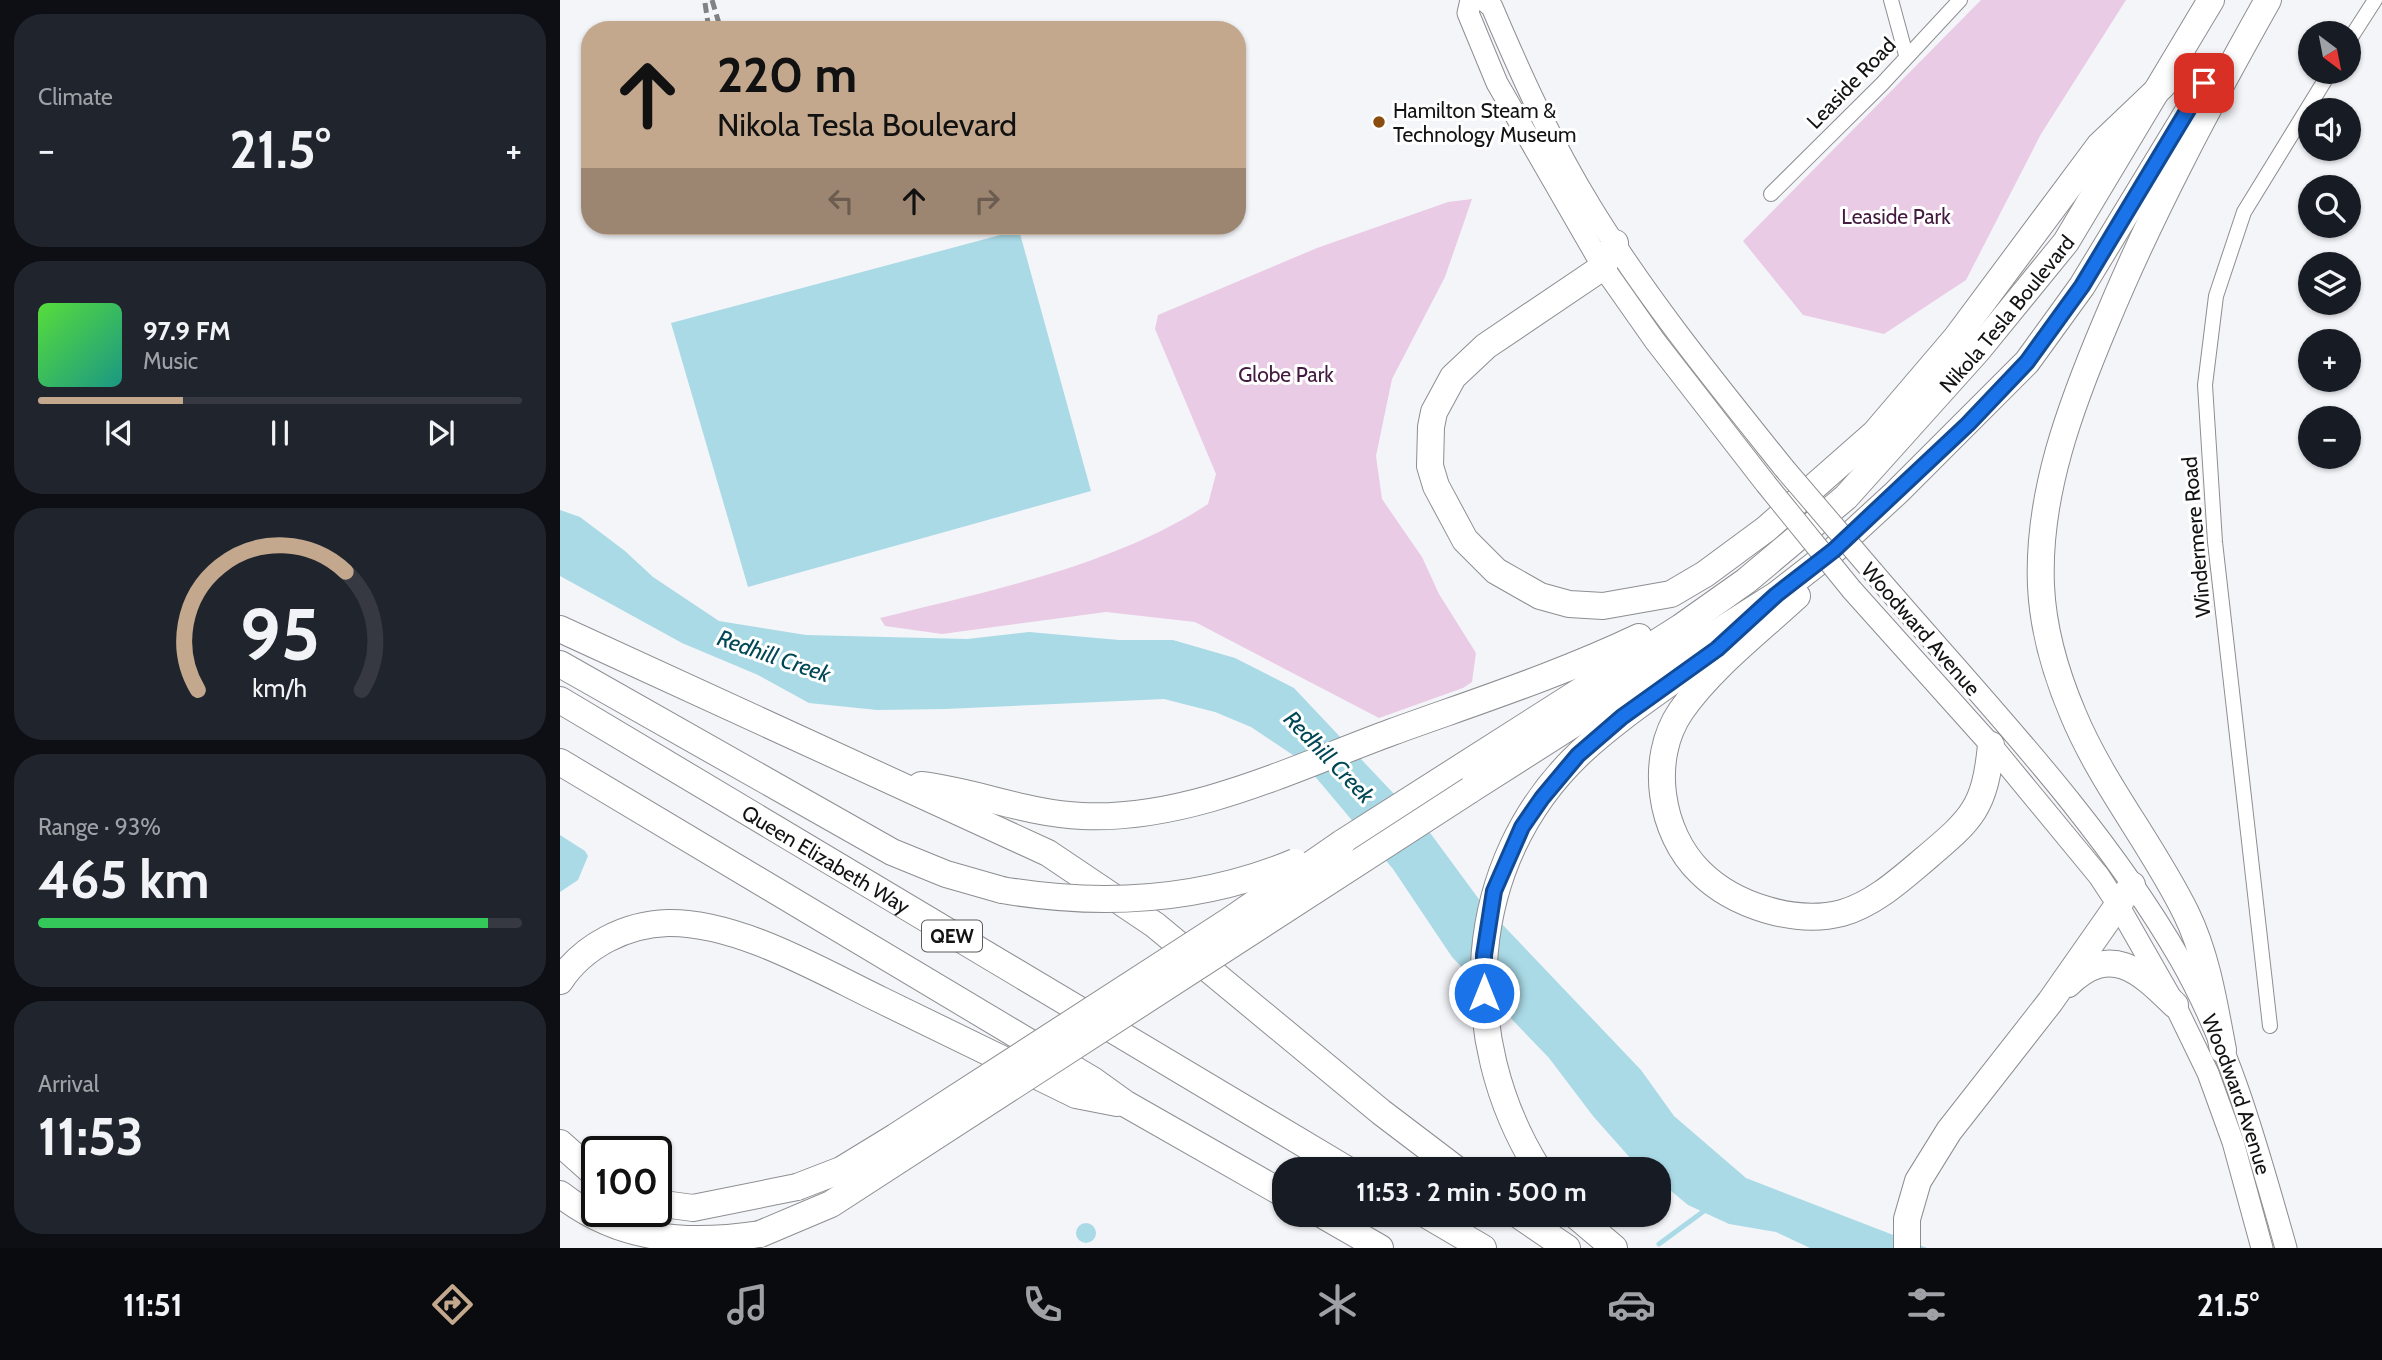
<!DOCTYPE html>
<meta charset="utf-8">
<style>
body{margin:0;font-family:Cabin,sans-serif;background:#20242c;color:#f1f3f6;height:100vh;display:flex;flex-direction:column;font-size:26px;white-space:nowrap}
*{box-sizing:border-box;margin:0}
p{font-size:23px;color:#9ea1a6}
.icon{flex:none;width:38px;height:38px;fill:none;stroke:currentColor;stroke-width:2;stroke-linecap:round;stroke-linejoin:round}
.map{position:relative;flex:1;overflow:hidden}
.side{display:flex;flex-direction:column;gap:14px;padding:14px;background:#0d0f14;width:560px}
.side>*{flex:none}
.guide{position:absolute;left:21px;top:21px;width:665px;height:214px;border-radius:28px;box-shadow:0 2px 5px #0004;background:#c3a88e;color:#111;overflow:hidden}
.needle{width:46px;rotate:148deg}
.fabs{position:absolute;left:1738px;top:21px;display:grid;gap:14px}
.fabs a{display:grid;place-items:center;width:63px;height:63px;border-radius:50%;background:#171b24;box-shadow:0 2px 5px #0004;font-size:35px}
.speed{position:absolute;left:21px;top:1136px;display:flex;gap:14px;font-size:35px;font-weight:700;text-align:center}
.speed>*{display:grid;place-content:center;width:91px;height:91px;border-radius:50%;background:#171b24;box-shadow:0 2px 5px #0004;line-height:1}
.speed .limit{border:4px solid #111;border-radius:10px;background:#fff;color:#111}
.pin{position:absolute;display:grid;place-items:center;width:60px;height:60px;color:#fff;margin:-30px;border-radius:14px;box-shadow:0 4px 10px #0006}
.me{position:absolute;width:77px;margin:-38px;rotate:0deg;stroke-linejoin:round;filter:drop-shadow(0 0 5px #0008)}
.turn{display:flex;align-items:center;gap:24px;height:147px;padding:0 21px;font-size:32px}
.turn .icon{width:91px;height:91px;stroke-width:2.5}
.turn b{display:block;font-size:49px;line-height:60px}
.lanes{display:flex;align-items:center;height:66px;padding:0 21px;background:#0003;justify-content:center;gap:35px;direction:ltr}
.lanes .off{opacity:.35}
.big{font-size:52px;font-weight:700;line-height:1.1}
.side .card{flex:1;display:flex;flex-direction:column;justify-content:center;gap:10px;min-width:0;padding:0 24px;border-radius:28px;background:#20242c}
.side .dial{align-items:center;gap:0}
.dial svg{height:182px;overflow:visible;fill:none;stroke:#363941;stroke-width:7;stroke-linecap:round;text-anchor:middle}
.dial text{fill:#f1f3f6;stroke:none}
.song{display:flex;align-items:center;gap:21px}
.cover{width:84px;height:84px;border-radius:10px;background:linear-gradient(135deg,hsl(110 70% 55%),hsl(170 70% 35%))}
.played{height:7px;border-radius:4px;background:linear-gradient(90deg,#c3a88e 30%,#363941 30%)}
.keys{display:flex;justify-content:space-around;direction:ltr}
.heat{display:flex;justify-content:space-between;align-items:center;font-size:38px;direction:ltr}
.charge{height:10px;border-radius:5px;background:linear-gradient(90deg,#34c759 93%,#363941 0)}
.trip{position:absolute;left:712px;top:1157px;width:399px;height:70px;border-radius:28px;background:#171b24;box-shadow:0 2px 5px #0004;font-weight:700;line-height:70px;text-align:center}
.dock{display:flex;height:112px;justify-content:space-around;align-items:center;background:#090b0e;color:#9ea1a6}
.dock .icon{width:49px;height:49px}
.dock .current{color:#c3a88e}
.dock b{font-size:32px;color:#f1f3f6}
main{display:flex;flex:1;min-height:0}
.map>svg:first-child{display:block}
.green{fill:#eacbe5}
.water{fill:#aadae6}
.lines{fill:none;stroke-linecap:round;stroke-linejoin:round}
.stream{stroke:#aadae6;stroke-width:5}
.minor-casing{stroke:#8d8e91;stroke-width:16}
.secondary-casing{stroke:#8d8e91;stroke-width:23}
.motorway-casing{stroke:#8d8e91;stroke-width:28}
.minor{stroke:#fff;stroke-width:14}
.secondary{stroke:#fff;stroke-width:21}
.motorway{stroke:#fff;stroke-width:26}
.rail{stroke:#818284;stroke-width:5;stroke-dasharray:10 5;stroke-linecap:butt}
.secondary-bridge-casing{stroke:#8d8e91;stroke-width:23;stroke-linecap:butt}
.motorway-bridge-casing{stroke:#8d8e91;stroke-width:28;stroke-linecap:butt}
.secondary-bridge{stroke:#fff;stroke-width:21}
.motorway-bridge{stroke:#fff;stroke-width:26}
.route-casing{stroke:#114b97;stroke-width:18}
.route{stroke:#1a73e8;stroke-width:12}
.poi-dot{fill:#8a4c0f;stroke:#fff;stroke-width:2.5}
.labels{text-anchor:middle;dominant-baseline:central;stroke-width:6;stroke-linejoin:round;paint-order:stroke}
.shield{fill:#fff;stroke:#5a5a5a;stroke-width:2}
.shield-label{font-size:19px;font-weight:bold;fill:#131314}
.street-label{font-size:21px;fill:#131314;stroke:#fff}
.poi-label{font-size:21px;fill:#131314;stroke:#fff;text-anchor:start}
.park-label{font-size:21px;fill:#441b40;stroke:#fff}
.water-label{font-size:23px;font-style:italic;fill:#004856;stroke:#fff}
</style>
<main>
<section class="side">
<div class="card"><p>Climate</p>
<div class="heat"><a>−</a><b class="big">21.5°</b><a>+</a></div>
</div>
<div class="card">
<div class="song"><i class="cover"></i><div><b>97.9 FM</b><p>Music</p></div></div>
<div class="played"></div>
<div class="keys"><svg class="icon" aria-label="previous" viewBox="0 0 24 24"><path d="M18 5L8 12l10 7zM5 5v14"/></svg><svg class="icon" aria-label="pause" viewBox="0 0 24 24"><path d="M8 5v14M16 5v14"/></svg><svg class="icon" aria-label="next" viewBox="0 0 24 24"><path d="M6 5l10 7-10 7zM19 5v14"/></svg></div>
</div>
<div class="card dial"><svg viewBox="0 0 100 80">
<path d="M14 69A42 42 0 1 1 86 69"/>
<path d="M14 69A42 42 0 0 1 79 17" stroke="#c3a88e"/>
<text x="50" y="56" font-size="32" font-weight="700">95</text>
<text x="50" y="72" font-size="11">km/h</text>
</svg></div>
<div class="card"><p>Range · 93%</p><b class="big">465 km</b><div class="charge"></div></div>
<div class="card"><p>Arrival</p><b class="big">11:53</b></div>
</section>
<div class="map">
<svg width="1822" height="1248" viewBox="0 0 1822 1248">
<rect width="100%" height="100%" fill="#f4f5f9"/>
<g class="green">
<path d="M1421,0h145l-85,134 -75,146 -82,54 -81,-19 -60,-74z"/>
<path d="M912,199l-27,78 -53,102 -16,77 6,43 40,58 17,37 37,59 -4,29 -9,6 -84,30 -184,-96 -89,-10 -164,22 -57,-8 -5,-8c108,-27 234,-52 328,-114l8,-30 -61,-145 3,-14 159,-67 131,-46z"/>
</g>
<g class="water">
<path d="M459,230l72,261 -343,96 -77,-264z"/>
<path d="M0,510l20,7 45,34 28,26 66,44 87,14 161,4 62,-7 90,8h54l62,18 59,30 134,142 53,72 160,168 33,46 72,62 181,70h-117l-34,-16 -47,-8 -41,-19 -29,-24v-12h-16l-11,-9 -39,-44 -44,-58 -97,-101 -59,-88 -91,-108 -51,-34 -36,-15 -51,-13 -219,10 -68,1 -68,-7 -51,-28 -76,-32 -122,-67z"/>
<path d="M0,835l25,16 3,5 -10,24 -18,12z"/>
<circle cx="526" cy="1233" r="10"/>
</g>
<g class="lines">
<path class="stream" d="M1099,1244l45,-33"/>
<g class="minor-casing">
<g id="minor">
<path d="M1331,0l15,55"/>
<path d="M1788,42l27,-42"/>
<path d="M1211,194l111,-110 78,-84"/>
<path d="M1710,1026l-55,-484 -10,-157 11,-89 28,-84 86,-140"/>
</g>
</g>
<g class="secondary-casing">
<g id="secondary">
<path d="M911,0l-3,13 29,70 106,184 52,74 111,143"/>
<path d="M924,0l8,7c29,68 60,137 99,200 57,93 125,176 193,261"/>
<path id="s1" d="M1313,572c106,124 225,245 307,387 51,89 78,191 106,289"/>
<path d="M1292,590l139,155 108,131 19,29 57,100 33,68 25,69 29,106"/>
</g>
</g>
<g class="motorway-casing">
<g id="motorway">
<path d="M1055,243l-12,24 -117,79 -33,31 -19,35 -3,15 -1,39 6,20 29,54 31,31 44,25 29,8 34,2 68,-12 34,-20 61,-45 109,-96 81,-95 143,-192 64,-61"/>
<path d="M1237,596c-39,36 -86,72 -116,115 -33,48 -21,122 19,161 34,34 96,53 142,41 32,-9 59,-34 84,-55 46,-39 59,-50 65,-113"/>
<path d="M0,629l488,224 107,72 226,187 75,57"/>
<path d="M0,664l332,188 54,22 56,16"/>
<path id="s2" d="M0,700l786,469"/>
<path d="M0,762l534,319 32,23 158,90"/>
<path d="M361,785c54,6 106,29 161,31 106,5 212,-48 310,-84 83,-30 167,-57 247,-95"/>
<path d="M910,790l306,-195 58,-45 63,-58 130,-130 55,-76 105,-173"/>
<path id="s3" d="M782,843l339,-216 65,-46 100,-84 132,-147 88,-108 145,-242"/>
<path d="M0,981c23,-35 66,-57 108,-58 70,-1 151,47 213,77 65,31 130,63 195,95l41,8"/>
<path d="M1508,984c44,-42 73,-12 107,21"/>
<path d="M1663,1050c-9,-47 -16,-94 -37,-137 -34,-69 -84,-129 -113,-199 -17,-40 -30,-85 -32,-128 -4,-92 30,-181 65,-264 46,-111 103,-217 162,-322"/>
<path d="M0,1143l37,33"/>
<path d="M978,1169c-82,-132 -74,-306 42,-416 31,-29 66,-53 101,-78"/>
<path d="M0,1194c60,47 127,51 200,40"/>
<path d="M96,1203l37,5 104,-21"/>
<path d="M761,1214l59,34"/>
<path d="M865,1214l58,34"/>
<path d="M957,1214l50,34"/>
<path d="M1014,1214l40,34"/>
<path d="M1347,1248v-29l11,-38 31,-50 101,-129 82,-117"/>
</g>
</g>
<use href="#minor" class="minor"/>
<use href="#secondary" class="secondary"/>
<use href="#motorway" class="motorway"/>
<g class="rail">
<path d="M152,0l9,30"/>
<path d="M145,3l4,27"/>
</g>
<g class="secondary-bridge-casing">
<g id="secondary-bridge">
<path d="M1224,468l89,104"/>
<path d="M1206,484l86,106"/>
</g>
</g>
<g class="motorway-bridge-casing">
<g id="motorway-bridge">
<path d="M442,890c100,17 199,11 293,-28"/>
<path d="M237,1187l44,-17 54,-33 334,-216 113,-78"/>
<path d="M200,1234l71,-30 639,-414"/>
</g>
</g>
<use href="#secondary-bridge" class="secondary-bridge"/>
<use href="#motorway-bridge" class="motorway-bridge"/>
</g>
<g class="lines">
<g class="route-casing">
<path id="route" d="M924,993v-38l10,-64 28,-64 20,-29 36,-43 44,-38 95,-68 59,-54 58,-45 134,-126 59,-62 55,-76 122,-203"/>
</g>
<use href="#route" class="route"/>
</g>
<circle class="poi-dot" cx="819" cy="122" r="7"/>
<g class="labels">
<rect class="shield" x="362" y="920.5" width="60" height="31" rx="5"/>
<g class="shield-label">
<text x="392" y="936">QEW</text>
</g>
<g class="street-label">
<text transform="translate(1291 83) rotate(-46)">Leaside Road</text>
<text stroke="none"><textPath href="#s3" startOffset="856">Nikola Tesla Boulevard</textPath></text>
<text transform="translate(1636 537) rotate(-95)">Windermere Road</text>
<text transform="translate(1361 629) rotate(49)">Woodward Avenue</text>
<text stroke="none"><textPath href="#s2" startOffset="310">Queen Elizabeth Way</textPath></text>
<text stroke="none"><textPath href="#s1" startOffset="642">Woodward Avenue</textPath></text>
</g>
<g class="poi-label">
<text x="833" y="110">Hamilton Steam &amp;<tspan x="833" dy="24">Technology Museum</tspan></text>
</g>
<g class="park-label">
<text x="1336" y="216">Leaside Park</text>
<text x="726" y="374">Globe Park</text>
</g>
<g class="water-label">
<text transform="translate(214 656) rotate(19)">Redhill Creek</text>
<text transform="translate(769 757) rotate(46)">Redhill Creek</text>
</g>
</g>
</svg>
<div class="fabs">
<a><svg class="needle" viewBox="-14 -14 28 28"><path d="M0-13l5 13h-10z" fill="#e53935"/><path d="M0 13l5-13h-10z" fill="#9ea1a6"/></svg></a>
<a><svg class="icon" aria-label="sound" viewBox="0 0 24 24"><path d="M4 9h4l5-4v14l-5-4H4zM17 9q2 3 0 6"/></svg></a>
<a><svg class="icon" aria-label="search" viewBox="0 0 24 24"><circle cx="10" cy="10" r="6"/><path d="M15 15l6 6"/></svg></a>
<a><svg class="icon" aria-label="layers" viewBox="0 0 24 24"><path d="M12 4l9 5-9 5-9-5zM3 14l9 5 9-5"/></svg></a>
<a>+</a>
<a>−</a>
</div>
<div class="speed"><div class="limit">100</div></div>
<div class="pin" style="left:1644px;top:83px;background:#d93025"><svg class="icon" aria-label="arrive" viewBox="0 0 24 24"><path d="M6 21V4h12l-3 4 3 4H6"/></svg></div>
<svg class="me" style="left:924px;top:993px" viewBox="-20 -20 40 40"><circle r="17" fill="#1a73e8" stroke="#fff" stroke-width="3"/><path d="M0-11L8 9 0 5-8 9z" fill="#fff"/></svg>
<div class="trip">11:53 · 2 min · 500 m</div>
<div class="guide">
<div class="turn"><svg class="icon" aria-label="ahead" viewBox="0 0 24 24"><path d="M12 20V5M6 11l6-6 6 6"/></svg><div><b>220 m</b>Nikola Tesla Boulevard</div></div>
<div class="lanes"><svg class="icon off" aria-label="left" viewBox="0 0 24 24"><path d="M17 20v-9H6M10 6l-5 5 5 5"/></svg><svg class="icon" aria-label="ahead" viewBox="0 0 24 24"><path d="M12 20V5M6 11l6-6 6 6"/></svg><svg class="icon off" aria-label="right" viewBox="0 0 24 24"><path d="M7 20v-9h11M14 6l5 5-5 5"/></svg></div>
</div>
</div>
</main>
<nav class="dock">
<b>11:51</b>
<svg class="icon current" aria-label="directions" viewBox="0 0 24 24"><path d="M12 3l9 9-9 9-9-9zM9 14v-3h6M13 9l2 2-2 2"/></svg>
<svg class="icon" aria-label="music" viewBox="0 0 24 24"><path d="M9 18V5l10-2v13"/><circle cx="6" cy="18" r="3"/><circle cx="16" cy="16" r="3"/></svg>
<svg class="icon" aria-label="phone" viewBox="0 0 24 24"><path d="M5 4h4l2 5-3 2q2 4 5 5l2-3 5 2v4C11 20 4 13 5 4z"/></svg>
<svg class="icon" aria-label="climate" viewBox="0 0 24 24"><path d="M12 3v18M4 7l16 10M4 17L20 7"/></svg>
<svg class="icon" aria-label="car" viewBox="0 0 24 24"><path d="M5 17H2v-5l4-1 3-4h7l3 4 3 1v5h-3M9 17h6M6 11h13"/><circle cx="7" cy="17" r="2"/><circle cx="17" cy="17" r="2"/></svg>
<svg class="icon" aria-label="filters" viewBox="0 0 24 24"><path d="M4 7h16M4 17h16"/><circle cx="9" cy="7" r="2"/><circle cx="15" cy="17" r="2"/></svg>
<b>21.5°</b>
</nav>
